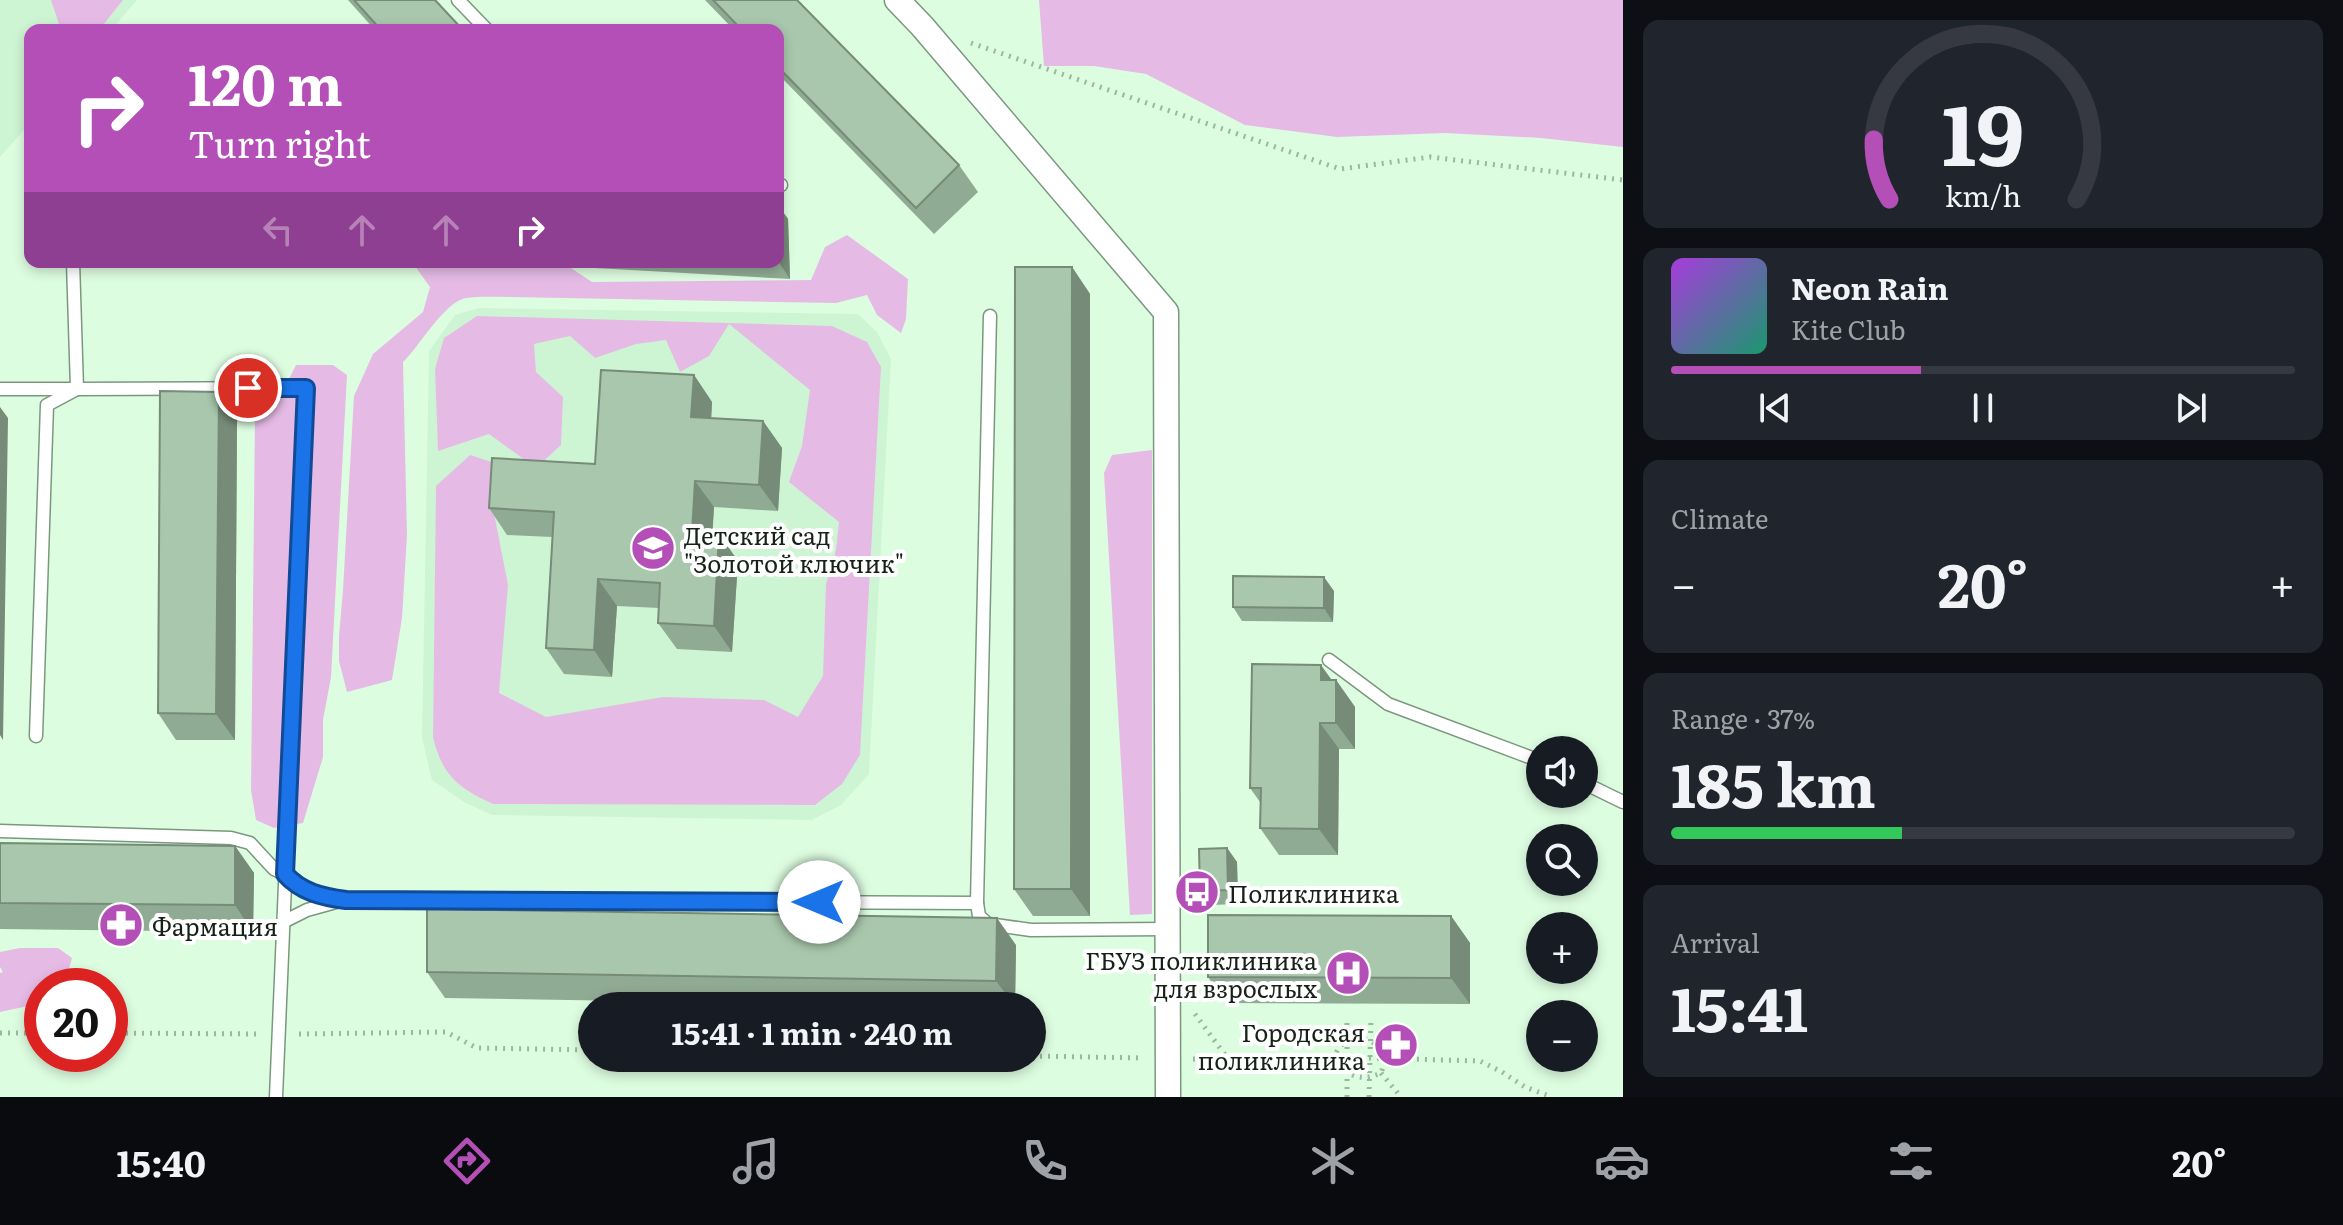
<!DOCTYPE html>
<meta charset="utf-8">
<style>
body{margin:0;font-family:Literata,serif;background:#20242c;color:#f1f3f6;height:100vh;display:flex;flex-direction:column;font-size:30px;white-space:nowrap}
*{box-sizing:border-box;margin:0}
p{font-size:26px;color:#9ea1a6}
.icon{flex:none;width:44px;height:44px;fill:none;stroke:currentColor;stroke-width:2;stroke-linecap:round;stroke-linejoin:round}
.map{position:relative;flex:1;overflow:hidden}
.details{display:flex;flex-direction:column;gap:20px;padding:20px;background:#0d0f14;width:720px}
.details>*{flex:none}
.top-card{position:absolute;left:24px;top:24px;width:760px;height:244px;border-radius:16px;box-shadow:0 4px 12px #0003;background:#b34fb6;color:#fff;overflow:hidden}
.tools{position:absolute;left:1526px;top:736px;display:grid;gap:16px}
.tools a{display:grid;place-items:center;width:72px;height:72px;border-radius:50%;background:#171b24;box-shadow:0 4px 12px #0003;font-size:40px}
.speed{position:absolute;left:24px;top:968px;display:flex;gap:16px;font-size:40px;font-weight:700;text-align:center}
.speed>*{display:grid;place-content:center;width:104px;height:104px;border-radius:50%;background:#171b24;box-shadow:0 4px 12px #0003;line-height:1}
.speed .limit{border:12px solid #d22;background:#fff;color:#111}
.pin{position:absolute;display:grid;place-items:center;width:68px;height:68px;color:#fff;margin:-34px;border:4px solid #fff;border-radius:50%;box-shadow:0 2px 8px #0007}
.me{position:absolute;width:88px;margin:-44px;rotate:270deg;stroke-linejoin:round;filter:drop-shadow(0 0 6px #0008)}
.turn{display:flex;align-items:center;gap:28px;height:168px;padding:0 32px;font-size:36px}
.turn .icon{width:104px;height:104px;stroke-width:2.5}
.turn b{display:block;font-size:56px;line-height:68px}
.lanes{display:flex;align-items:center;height:76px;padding:0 32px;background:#0003;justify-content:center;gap:40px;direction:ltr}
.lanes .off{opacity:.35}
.big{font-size:60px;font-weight:700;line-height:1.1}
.details .card{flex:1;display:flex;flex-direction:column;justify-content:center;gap:12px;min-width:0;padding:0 28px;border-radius:16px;background:#20242c}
.details .dial{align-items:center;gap:0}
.dial svg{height:208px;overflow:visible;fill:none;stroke:#363941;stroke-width:7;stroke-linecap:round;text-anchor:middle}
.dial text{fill:#f1f3f6;stroke:none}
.song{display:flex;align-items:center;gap:24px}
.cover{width:96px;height:96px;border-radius:12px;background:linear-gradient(135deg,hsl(280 70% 55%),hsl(160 70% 35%))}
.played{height:8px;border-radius:4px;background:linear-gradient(90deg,#b34fb6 40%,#363941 40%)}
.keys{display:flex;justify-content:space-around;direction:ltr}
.heat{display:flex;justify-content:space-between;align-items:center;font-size:44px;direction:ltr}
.charge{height:12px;border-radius:6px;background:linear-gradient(90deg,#34c759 37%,#363941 0)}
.trip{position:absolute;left:578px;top:992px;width:468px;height:80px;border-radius:40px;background:#171b24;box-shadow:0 4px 12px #0003;font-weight:700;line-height:80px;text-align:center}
.tab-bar{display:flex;height:128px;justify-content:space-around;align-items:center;background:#090b0e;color:#9ea1a6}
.tab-bar .icon{width:56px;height:56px}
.tab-bar .selected{color:#b34fb6}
.tab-bar b{font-size:36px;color:#f1f3f6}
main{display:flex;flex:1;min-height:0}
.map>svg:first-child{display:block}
.built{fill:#cef5d3}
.green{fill:#e5bbe5}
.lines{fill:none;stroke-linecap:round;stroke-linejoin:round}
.service-casing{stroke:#7b987f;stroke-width:15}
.minor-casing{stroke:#7b987f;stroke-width:27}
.path{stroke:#9db6a0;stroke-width:5;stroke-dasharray:2 6;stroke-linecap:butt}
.service{stroke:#fff;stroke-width:12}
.minor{stroke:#fff;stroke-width:24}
.wall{fill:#90ab94}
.shaded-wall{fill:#768b78}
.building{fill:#a8c7ac;stroke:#768b78;stroke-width:2}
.route-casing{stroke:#114b97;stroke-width:20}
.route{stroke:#1a73e8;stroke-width:14}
.labels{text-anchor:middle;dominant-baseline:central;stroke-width:8;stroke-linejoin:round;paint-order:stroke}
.poi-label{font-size:24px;fill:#162218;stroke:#fff;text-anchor:start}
</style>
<main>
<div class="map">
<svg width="1623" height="1097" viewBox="0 0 1623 1097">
<rect width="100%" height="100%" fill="#ddfde1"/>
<g class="built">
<path d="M0,0h137l-26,30h-81v93l-30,34z"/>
<path d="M478,308l380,6 19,18 14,27 -22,415 -28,31 -29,15 -320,-5 -28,-13 -32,-22 -10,-42 7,-387 26,-36z"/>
</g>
<g class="green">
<path d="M51,0h72l-24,30h-38z"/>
<path d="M1039,0h584v147l-82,-9 -96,-5 -108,4 -92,-12 -99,-51 -52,-8h-50z"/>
<path d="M847,235l61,44 -2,40 -5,14 -24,-18 -10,-20 -31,8 -325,-6c-15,0 -31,-1 -45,1 -22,4 -46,48 -63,64l4,173 -5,83 -10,62 -45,12 -8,-31v-25l4,-46 11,-194 19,-42 50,-42 7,-25 -18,-25h150l30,20 219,-2 14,-33z"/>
<path d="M477,316l355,10 35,16 14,25 -21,388 -18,29 -27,21 -322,-1c-35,-16 -51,-29 -60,-67l3,-251 34,-31 34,11 -11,42 15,77 -9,108 47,24 117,-20 101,3 34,17 25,-41 3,-92 10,-34 3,-28 -50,-40 13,-36 8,-56 -81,-66 -20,32 -29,16 -14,-32 -30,4 -41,14 -25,-22 -36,8 2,28 27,25 -2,48 -25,23 -47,-34 -51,17 -3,-82 9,-31z"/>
<path d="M296,365h37l14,10 -16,302 -8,43v37l-20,66 -29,5 -18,-8 -5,-30 4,-375 21,-10z"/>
<path d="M1152,450v464l-22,1 -26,-442 8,-18z"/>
<path d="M20,948h38l14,10 -8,28h-22v17l-42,9v-39l3,-1 -3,-5v-15z"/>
</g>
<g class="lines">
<g class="service-casing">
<g id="service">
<path d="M458,0l29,30"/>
<path d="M778,185h3"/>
<path d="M73,262l4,127 229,-1 -30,709"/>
<path d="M0,389h74"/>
<path d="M1329,660l59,44 152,57"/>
<path d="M36,736l11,-331 30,-16"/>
<path d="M1584,783l39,19"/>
<path d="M0,831l231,7 19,5 24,26 11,5 7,7 15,10 20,7 19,2 631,3 13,-587"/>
<path d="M977,903l2,13 9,8 43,6 136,-1"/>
<path d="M283,922l24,-12 29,-8"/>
</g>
</g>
<g class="minor-casing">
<path id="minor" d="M897,0l25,26 244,286 2,785"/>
</g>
<g class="path">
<path d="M971,43l369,126 90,-12 193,23"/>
<path d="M1195,1014l33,45"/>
<path d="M0,1033h42"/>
<path d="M110,1033l151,1"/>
<path d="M299,1034l147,-2 31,16 115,2"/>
<path d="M1357,1037c21,5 33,13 24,36 -22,10 -35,2 -46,-16 3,-13 10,-15 22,-20z"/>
<path d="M1032,1056l111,2"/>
<path d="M1193,1059l142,-2 145,4 22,11 23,15 27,10"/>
<path d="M1381,1073l20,24"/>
<path d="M1347,1097v-80"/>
<path d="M1369,1097l2,-79"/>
</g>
<use href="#service" class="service"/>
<use href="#minor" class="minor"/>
</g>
<g class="wall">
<path d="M348,0h87l28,30h-88z"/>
<path d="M705,0h92l162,165 19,27 -44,42 -156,-160v-44h-44z"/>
<path d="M778,205l10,14 2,60 -195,-11 -5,-6h188z"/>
<path d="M1072,267l18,27v622h-57l-19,-27z"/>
<path d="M694,375l18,27 -1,16 52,3 19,27 -4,63 -64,-4 -2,27h7l19,27 -6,91 -55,-3 -19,-26 1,-15 -42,-2 -5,71 -48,-3 -18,-26 6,-111 -45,-2 -18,-27 106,-44z"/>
<path d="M237,418l-2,322h-59l-18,-27z"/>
<path d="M1334,591l-1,31 -91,-1 -9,-14z"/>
<path d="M1336,680l19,27v42h-16l-1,106h-59l-19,-27v-26l-10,-14z"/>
<path d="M0,843l235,3 19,27 -1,59 -253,-3z"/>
<path d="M1227,848l10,14 1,42 -28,1 -10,-14z"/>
<path d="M1451,916l19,27v61l-244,-1 -18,-26z"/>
<path d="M1016,945l-1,61h-73l-497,-8 -18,-26z"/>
</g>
<g class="shaded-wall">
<path d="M778,205l10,14 2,60 -12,-18z"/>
<path d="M1072,267l18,27v622l-19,-27z"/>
<path d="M694,375l18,27 -2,42 -19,-27z"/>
<path d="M219,392l18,26 -2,322 -19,-26z"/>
<path d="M0,407l8,11 -5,322 -3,-5z"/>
<path d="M763,421l19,27 -4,63 -19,-26z"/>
<path d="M695,481l19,26 -3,52 -19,-26z"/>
<path d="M719,534l19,27 -6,91 -18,-26z"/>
<path d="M1324,577l10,14 -1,31 -9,-14z"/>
<path d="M598,579l19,27 -5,71 -18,-27z"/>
<path d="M1321,665l15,21v-6l19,27v42l-19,-26 -15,-43z"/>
<path d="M1320,723l19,26 -1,106 -19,-26z"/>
<path d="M235,846l19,27 -1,59 -18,-27z"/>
<path d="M1227,848l10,14 1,42 -10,-14z"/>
<path d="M1451,916l19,27v61l-19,-26z"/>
<path d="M997,918l19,27 -1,61 -19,-25z"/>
</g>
<g class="building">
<path d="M354,0h81l28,30h-82z"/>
<path d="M713,0h84l162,165 -43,43 -138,-141v-37h-36z"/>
<path d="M1015,267h57l-1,622h-57z"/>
<path d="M601,370l93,5 -3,42 72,4 -4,64 -64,-4 -3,52 27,1 -5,92 -56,-3 2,-40 -62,-4 -4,71 -48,-2 8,-136 -65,-4 3,-50 103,6z"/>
<path d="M160,391l59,1 -3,322 -58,-1z"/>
<path d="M1233,576l91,1v31l-91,-1z"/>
<path d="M1252,664l69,1v15h15v43h-16l-1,106 -59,-1 1,-40h-11z"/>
<path d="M0,843l235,3v59l-235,-2z"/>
<path d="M1227,848l1,42 -28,1 -1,-42z"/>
<path d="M427,909l570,9 -1,63 -569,-9z"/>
<path d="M1208,915l243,1v62l-243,-1z"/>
</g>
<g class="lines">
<g class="route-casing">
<path id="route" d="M248,388h58l-21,486c16,18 37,23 61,26l473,2"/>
</g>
<use href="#route" class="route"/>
</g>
<defs>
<g id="school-disc" transform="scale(2.3)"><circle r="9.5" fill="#b34fb6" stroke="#fff"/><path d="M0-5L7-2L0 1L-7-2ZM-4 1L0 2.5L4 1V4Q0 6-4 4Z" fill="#fff"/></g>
<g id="bus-disc" transform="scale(2.3)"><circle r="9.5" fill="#b34fb6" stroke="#fff"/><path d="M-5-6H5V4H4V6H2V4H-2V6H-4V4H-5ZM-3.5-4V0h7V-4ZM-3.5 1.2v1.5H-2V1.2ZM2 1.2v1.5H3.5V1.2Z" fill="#fff"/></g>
<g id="pharmacy-disc" transform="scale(2.3)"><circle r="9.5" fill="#b34fb6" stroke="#fff"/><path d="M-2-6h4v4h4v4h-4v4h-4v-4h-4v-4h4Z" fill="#fff"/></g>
<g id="hospital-disc" transform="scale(2.3)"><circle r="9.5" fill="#b34fb6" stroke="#fff"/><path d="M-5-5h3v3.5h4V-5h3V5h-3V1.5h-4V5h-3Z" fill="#fff"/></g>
</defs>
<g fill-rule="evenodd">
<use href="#school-disc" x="653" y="548"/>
<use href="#bus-disc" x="1197" y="892"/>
<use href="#pharmacy-disc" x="121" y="925"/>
<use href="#hospital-disc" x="1348" y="973"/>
<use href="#pharmacy-disc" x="1396" y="1045"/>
</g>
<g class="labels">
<g class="poi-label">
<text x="684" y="534">Детский сад<tspan x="684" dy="28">"Золотой ключик"</tspan></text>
<text x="1228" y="892">Поликлиника</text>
<text x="152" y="925">Фармация</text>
<text x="1317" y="959" text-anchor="end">ГБУЗ поликлиника<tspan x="1317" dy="28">для взрослых</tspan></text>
<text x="1365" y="1031" text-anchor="end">Городская<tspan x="1365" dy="28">поликлиника</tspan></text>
</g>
</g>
</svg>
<div class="tools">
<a><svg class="icon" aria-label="sound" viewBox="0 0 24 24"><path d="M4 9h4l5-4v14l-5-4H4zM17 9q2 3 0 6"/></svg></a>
<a><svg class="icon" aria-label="search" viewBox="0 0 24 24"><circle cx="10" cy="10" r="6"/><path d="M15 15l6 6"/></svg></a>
<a>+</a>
<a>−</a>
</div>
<div class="speed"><div class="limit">20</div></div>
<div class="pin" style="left:248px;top:388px;background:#d93025"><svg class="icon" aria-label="arrive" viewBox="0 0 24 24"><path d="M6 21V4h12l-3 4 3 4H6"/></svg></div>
<svg class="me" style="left:819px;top:902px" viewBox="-20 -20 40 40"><circle r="19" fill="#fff"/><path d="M0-13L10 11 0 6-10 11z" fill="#1a73e8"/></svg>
<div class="trip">15:41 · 1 min · 240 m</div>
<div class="top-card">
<div class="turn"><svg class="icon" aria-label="right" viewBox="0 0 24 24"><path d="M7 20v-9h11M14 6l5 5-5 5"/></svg><div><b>120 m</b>Turn right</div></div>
<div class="lanes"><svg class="icon off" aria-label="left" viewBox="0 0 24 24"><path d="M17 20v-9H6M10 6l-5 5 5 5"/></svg><svg class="icon off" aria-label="ahead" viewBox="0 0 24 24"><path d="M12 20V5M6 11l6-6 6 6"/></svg><svg class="icon off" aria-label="ahead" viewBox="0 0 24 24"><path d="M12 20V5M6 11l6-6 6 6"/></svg><svg class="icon" aria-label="right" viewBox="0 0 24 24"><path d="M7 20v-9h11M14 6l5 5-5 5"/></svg></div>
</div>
</div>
<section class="details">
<div class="card dial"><svg viewBox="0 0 100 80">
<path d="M14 69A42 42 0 1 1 86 69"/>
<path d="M14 69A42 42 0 0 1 8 46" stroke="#b34fb6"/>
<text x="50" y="56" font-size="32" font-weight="700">19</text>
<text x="50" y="72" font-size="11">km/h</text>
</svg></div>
<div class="card">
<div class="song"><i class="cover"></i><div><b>Neon Rain</b><p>Kite Club</p></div></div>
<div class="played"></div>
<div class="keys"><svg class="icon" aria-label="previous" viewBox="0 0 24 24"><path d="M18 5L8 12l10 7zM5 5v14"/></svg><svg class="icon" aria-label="pause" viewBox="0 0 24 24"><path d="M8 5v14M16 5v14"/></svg><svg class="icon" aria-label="next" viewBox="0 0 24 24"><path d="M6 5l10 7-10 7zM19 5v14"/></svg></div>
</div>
<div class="card"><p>Climate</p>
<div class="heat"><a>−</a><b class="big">20°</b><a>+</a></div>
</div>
<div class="card"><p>Range · 37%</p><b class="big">185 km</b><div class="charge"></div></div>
<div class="card"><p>Arrival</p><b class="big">15:41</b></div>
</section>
</main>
<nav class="tab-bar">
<b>15:40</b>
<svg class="icon selected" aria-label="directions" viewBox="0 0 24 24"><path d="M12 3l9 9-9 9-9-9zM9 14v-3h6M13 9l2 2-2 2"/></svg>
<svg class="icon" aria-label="music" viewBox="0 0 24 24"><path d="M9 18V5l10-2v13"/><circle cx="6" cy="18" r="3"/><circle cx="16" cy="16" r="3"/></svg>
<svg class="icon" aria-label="phone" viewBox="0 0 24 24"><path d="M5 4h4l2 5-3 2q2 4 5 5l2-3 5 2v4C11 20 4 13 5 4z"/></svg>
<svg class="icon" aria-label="climate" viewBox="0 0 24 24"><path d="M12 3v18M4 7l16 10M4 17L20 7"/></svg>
<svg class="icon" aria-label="car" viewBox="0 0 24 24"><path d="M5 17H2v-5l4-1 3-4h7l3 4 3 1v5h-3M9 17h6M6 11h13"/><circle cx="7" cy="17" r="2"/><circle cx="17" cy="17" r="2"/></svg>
<svg class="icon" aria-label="filters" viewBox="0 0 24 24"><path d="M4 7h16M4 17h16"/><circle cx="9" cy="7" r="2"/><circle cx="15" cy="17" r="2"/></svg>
<b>20°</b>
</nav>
